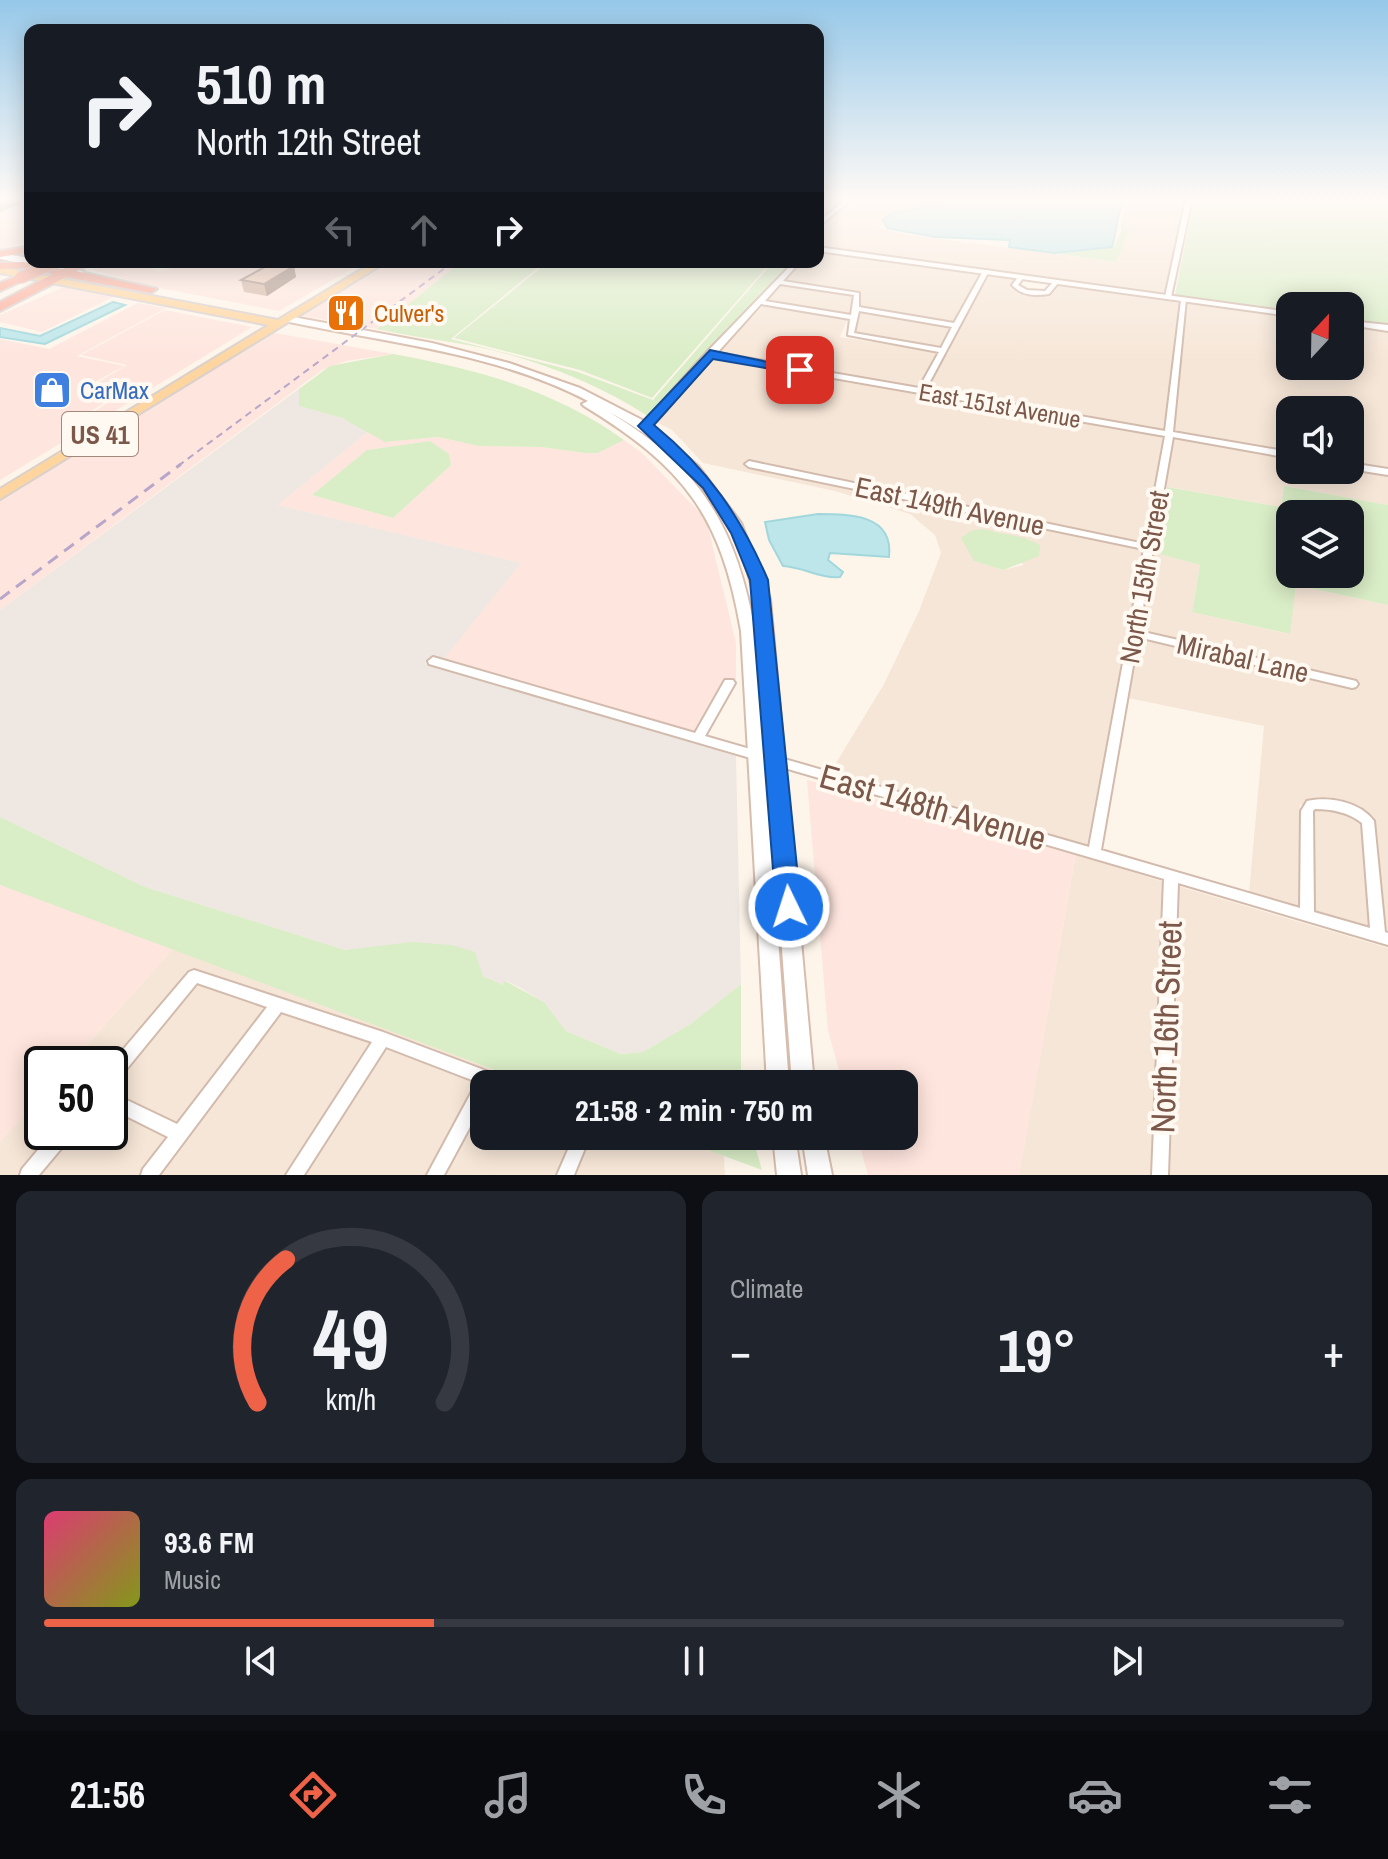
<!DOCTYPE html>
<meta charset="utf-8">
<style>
body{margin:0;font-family:"Archivo Narrow",sans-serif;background:#20242c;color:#f1f3f6;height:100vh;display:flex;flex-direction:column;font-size:30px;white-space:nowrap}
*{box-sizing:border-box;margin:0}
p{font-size:26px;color:#9ea1a6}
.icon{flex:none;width:44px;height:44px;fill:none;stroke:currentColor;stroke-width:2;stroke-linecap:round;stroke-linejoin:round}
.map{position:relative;height:1175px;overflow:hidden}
.side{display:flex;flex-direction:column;gap:16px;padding:16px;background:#0d0f14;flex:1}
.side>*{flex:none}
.hud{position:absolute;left:24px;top:24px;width:800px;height:244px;border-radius:16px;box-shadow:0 4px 20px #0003;background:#171b24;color:#f1f3f6;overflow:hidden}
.needle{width:52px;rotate:22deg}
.tools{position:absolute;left:1276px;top:292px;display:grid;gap:16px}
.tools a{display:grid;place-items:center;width:88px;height:88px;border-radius:16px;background:#171b24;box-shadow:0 4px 20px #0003;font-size:40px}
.speed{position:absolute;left:24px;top:1046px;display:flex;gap:16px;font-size:40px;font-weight:700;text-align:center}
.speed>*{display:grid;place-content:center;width:104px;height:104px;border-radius:50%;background:#171b24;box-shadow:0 4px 20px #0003;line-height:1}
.speed .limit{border:4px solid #111;border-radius:12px;background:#fff;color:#111}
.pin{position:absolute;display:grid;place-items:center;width:68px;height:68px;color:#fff;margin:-34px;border-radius:16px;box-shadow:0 4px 12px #0006}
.me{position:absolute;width:88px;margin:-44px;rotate:356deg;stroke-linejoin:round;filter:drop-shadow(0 0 6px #0008)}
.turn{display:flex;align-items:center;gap:28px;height:168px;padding:0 40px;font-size:36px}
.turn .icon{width:104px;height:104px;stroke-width:2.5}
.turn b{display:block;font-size:56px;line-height:68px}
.lanes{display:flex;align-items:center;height:76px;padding:0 40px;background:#0003;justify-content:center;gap:40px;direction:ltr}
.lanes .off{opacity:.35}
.big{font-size:60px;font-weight:700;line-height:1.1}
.side .widget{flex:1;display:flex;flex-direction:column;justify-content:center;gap:12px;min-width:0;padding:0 28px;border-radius:16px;background:#20242c}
.side .dial{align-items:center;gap:0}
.dial svg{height:208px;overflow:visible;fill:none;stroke:#363941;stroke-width:7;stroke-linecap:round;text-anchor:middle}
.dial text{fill:#f1f3f6;stroke:none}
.song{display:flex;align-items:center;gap:24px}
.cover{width:96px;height:96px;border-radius:12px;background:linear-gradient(135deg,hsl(340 70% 55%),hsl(70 70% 35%))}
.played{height:8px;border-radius:4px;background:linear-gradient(90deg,#ee6248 30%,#363941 30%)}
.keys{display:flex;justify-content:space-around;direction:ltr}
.heat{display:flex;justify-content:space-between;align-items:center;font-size:44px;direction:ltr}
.side .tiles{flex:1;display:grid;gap:16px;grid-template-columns:1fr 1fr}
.widget:last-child{grid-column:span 2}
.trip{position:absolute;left:470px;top:1070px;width:448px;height:80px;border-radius:16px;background:#171b24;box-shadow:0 4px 20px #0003;font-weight:700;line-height:80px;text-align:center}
.menu{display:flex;height:128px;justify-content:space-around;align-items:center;background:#090b0e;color:#9ea1a6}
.menu .icon{width:56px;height:56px}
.menu .on{color:#ee6248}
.menu b{font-size:36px;color:#f1f3f6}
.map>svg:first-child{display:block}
.residential{fill:#f6e6d7;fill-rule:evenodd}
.commercial{fill:#fee5dd;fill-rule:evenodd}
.industrial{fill:#efe8e2}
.green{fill:#d9edc6;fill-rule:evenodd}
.water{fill:#bce6ea;stroke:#a1d7dc;stroke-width:2}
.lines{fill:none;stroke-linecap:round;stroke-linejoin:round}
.minor-casing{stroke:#d2bbad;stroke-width:4}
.tertiary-casing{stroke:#d2bbad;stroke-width:4}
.secondary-casing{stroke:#d7bdad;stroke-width:4}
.primary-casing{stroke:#dad0cc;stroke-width:4}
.motorway-casing{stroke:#dad0cc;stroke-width:4}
.minor{fill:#fff;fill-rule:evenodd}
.tertiary{fill:#fff;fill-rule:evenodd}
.secondary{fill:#fff;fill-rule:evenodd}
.primary{fill:#ffd59f;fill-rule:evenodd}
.motorway{fill:#fbaf9d;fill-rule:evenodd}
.rail-far1{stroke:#b7a5ca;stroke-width:2;stroke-dasharray:7 5;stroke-linecap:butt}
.rail{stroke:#b7a5ca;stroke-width:3;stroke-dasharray:12 8;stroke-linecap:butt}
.motorway-bridge-casing{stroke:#dad0cc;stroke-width:13;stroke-linecap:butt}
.motorway-bridge{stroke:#fbaf9d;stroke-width:11}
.wall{fill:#d3b4a4}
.shaded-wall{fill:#ac9286}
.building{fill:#f5d1bf;stroke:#ac9286;stroke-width:2}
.route{fill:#1a73e8;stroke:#114b97;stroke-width:2}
.labels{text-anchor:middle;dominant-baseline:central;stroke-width:8;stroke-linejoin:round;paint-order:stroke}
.far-food-label{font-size:24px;fill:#c56008;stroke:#fff9f1;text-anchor:start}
.far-shop-label{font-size:24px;fill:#366cbe;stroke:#fff9f1;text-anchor:start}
.far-street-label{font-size:24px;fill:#7b584a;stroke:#fff9f1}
.shield{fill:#fff9f1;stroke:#a3887c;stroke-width:2}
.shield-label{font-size:26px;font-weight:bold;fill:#7b584a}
.street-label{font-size:28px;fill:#7b584a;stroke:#fff9f1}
.near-street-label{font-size:34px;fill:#7b584a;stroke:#fff9f1}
</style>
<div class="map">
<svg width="1388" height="1175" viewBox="0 0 1388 1175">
<rect width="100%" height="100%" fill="#fef5ea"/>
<g class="residential">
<path d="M851,199h102l-63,13 -11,16 22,6 215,28 14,-32 -9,-8 6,-21 59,-2 -21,97 -347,-49v-19l20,-22z"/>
<path d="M818,250l164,22 -29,51 -92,-15 -3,-16 -76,-11 18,-19h18z"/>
<path d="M988,273l29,5 -5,7 4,6 15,4 19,-2 8,-9 122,16 -15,132 -240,-43 19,-36 4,1 13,-32z"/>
<path d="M780,284l73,11 1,14 -4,6 -86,-14z"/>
<path d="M1187,301l103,15v50h60v-42l38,6v140l-38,-7v-53h-60v43l-116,-20z"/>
<path d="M765,304l83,14 -8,19 97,15 -19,36 -201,-35z"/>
<path d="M860,311l91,15 -12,22 -85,-15z"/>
<path d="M714,357l451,79 -19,108 -399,-83 -3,4 401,85 -57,296 -258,-73 54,-89 35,-73 22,-58 -6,-18 -25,-21 -75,-23 -132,-28 -31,-33 -18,-9zM993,531l13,3 17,31 -20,5 -29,-9z"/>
<path d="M1174,437l116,21v12l60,-2 38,7v30l-104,-19 -3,21 -113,-20 -11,66 43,12 -8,47 97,22 7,-49 92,20v328l-3,-1 -8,-100 -14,-3 6,98 -54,-16 -1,-103 -14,-3 -1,101 -50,-13 15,-167 -136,-28 11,-61 219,52 -1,-7 -217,-52z"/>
<path d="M1076,854l88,28 -13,293h-132z"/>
<path d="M1178,886l210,62v227h-219z"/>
<path d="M173,949l359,135h-48v52h186l54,20 1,19h-725v-33l42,-47v37h68v-68h-40z"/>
</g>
<g class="commercial">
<path d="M0,199h30v41l-30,11z"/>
<path d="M108,262h18l34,9 15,-4 1,-5h187l-84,49 -130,-25 -56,-16z"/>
<path d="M384,262h77l-84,67 -80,-14z"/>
<path d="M64,287l53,8 -75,37 -42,-10v-7z"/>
<path d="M138,303l28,5 -89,48 47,10 -36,20 31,8 -28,17 16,4 -107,65v-141l49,10z"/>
<path d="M165,310l87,17 -142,87 -15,-3 28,-18 -31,-7 35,-21 -46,-10z"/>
<path d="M269,332l124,22 -47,7 -24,9 -322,240v-112z"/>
<path d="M369,431l16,11 53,-5 41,9 62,1 44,6h13l26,-13 18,13 64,66 30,124v37l-10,-2 -32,56 -251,-74 77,-97 -242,-58zM430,441l19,13 2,11 -58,53 -81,-23 55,-45z"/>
<path d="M807,780l269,74 -57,321h-151l-11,-39h47v-52h-61l-15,-53z"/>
<path d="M0,885l173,64 -103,115h-28v31l-42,47z"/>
</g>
<path class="industrial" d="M300,388l-1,18 43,12 27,13 -91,74 243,58 -78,97 -12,-4 -6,8 311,92 5,228 -49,39 -49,29 -22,2 -55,-23 -22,-29 -27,-16 -11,-5 -3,4 -20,-9 -31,-31 -107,5 -200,-63 -145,-70v-207z"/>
<g class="green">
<path d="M1194,199h194v127l-38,-5v-15h-60v7l-115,-18z"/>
<path d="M1121,222l9,8 -14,32 -58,-8 56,-7 7,-16z"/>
<path d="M461,262h84l-94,77 127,33 75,28 120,-138h20l-144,155c-47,-31 -103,-53 -157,-67 -38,-9 -77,-12 -115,-21z"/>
<path d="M548,262h223l-119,136 -72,-28 -126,-32z"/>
<path d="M393,354c83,15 162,36 231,86l-26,13h-13l-44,-6 -62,-1 -41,-9 -53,5 -43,-24 -43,-12v-17l31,-23z"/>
<path d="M430,441l19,13 2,11 -58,53 -81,-23 55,-45z"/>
<path d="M1284,486l104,19v100l-92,-20 -6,49 -98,-22 8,-47 -44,-12 11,-66 114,20zM1290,514h60v60h-60z"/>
<path d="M982,529l43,9 15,7 -1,11 -36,14 -29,-9 -13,-23 10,-7z"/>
<path d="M0,817l145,70 200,63 66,-8 41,3 23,7 8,24 20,9 2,-4 39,21 22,29 55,23 22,-2 49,-29 49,-39v100h-209l-532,-199z"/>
<path d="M670,1136h82l10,34z"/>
</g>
<g class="water">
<path d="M958,199h169c-11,12 -10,32 -15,48l-57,6 -46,-6 1,-7 -75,-3 -48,-9 -4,-8 8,-7z"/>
<path d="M113,302l12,3 -80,39 -45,-7v-9l40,8z"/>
<path d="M818,514c31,0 76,0 71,43l-59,-4 -2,7 15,12 -3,5c-19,2 -37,-10 -57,-11l-14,-26 -4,-18z"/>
</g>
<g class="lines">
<g class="minor-casing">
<g id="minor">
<path d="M846,199h6l-34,28v-5z"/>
<path d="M1186,199h6l-21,98 -3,2 -3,-2z"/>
<path d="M794,262h6l-17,19 76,12v14l95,16 29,-52 5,-1 1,1 -63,118 239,42 16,-131 5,-1 -13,133 117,20v6l-117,-21 -19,109 2,2 -3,2 -14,81 213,49 4,1 2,3 -2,3 -4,1 -214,-51 -37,213 199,58 1,-97 6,-10c22,-5 53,1 67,20l11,111 3,1v12l-210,-62 -10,292h-16l12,-296 -735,-215 -1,-3 5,-4 262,76 30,-53h8l2,3 -30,53 384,111 55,-298 -395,-82 -4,-3 4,-3 396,83 20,-108 -452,-79 -65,71h-6v-4l65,-72zM780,284l74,11 -3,20 -86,-14zM761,304l89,15 -2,16 91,17 -20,36 -202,-35zM859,311l93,16 -11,21 -87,-15zM1315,809c17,0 33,3 47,14l8,105 -56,-16 -1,-101z"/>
<path d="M1021,275l3,2 -6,8 9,5 18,1 9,-10 5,1 -10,12c-14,2 -27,2 -37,-9l7,-9z"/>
<path d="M1350,463l38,6v6l-38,-6z"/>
<path d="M194,970l189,62 125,47 2,5h-26v17l-40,74h-17l50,-93 -91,-35 -82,128h-18l86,-133 -91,-30 -122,163h-18l2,-6 25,-32 -58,-29v-16l67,32 90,-117 -70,-24 -81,99 -6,2v-19l79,-93z"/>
<path d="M53,1132h19l-2,6 -31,37h-19l2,-6z"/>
<path d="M574,1136h16l-16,39h-17z"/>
</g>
</g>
<g class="tertiary-casing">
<g id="tertiary">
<path d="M818,247l472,65v4l-472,-65z"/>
<path d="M1350,321l38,4v6l-38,-6z"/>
</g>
</g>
<g class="secondary-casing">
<g id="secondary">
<path d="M0,253l30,5v4h15l39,10 -4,3 -80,-16z"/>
<path d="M288,316l144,27 77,20 71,25 64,33 54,45 43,57 29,76 44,485h-22l-36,-485c-8,-23 -15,-55 -28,-75 -29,-48 -70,-86 -119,-112 92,55 127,115 146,219l34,453h-22l-26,-453c-20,-116 -57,-164 -157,-225l-2,-2 6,-3c-93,-49 -202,-58 -303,-80v-4z"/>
<path d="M773,1136h22l6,39h-24z"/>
<path d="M802,1136h22l8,39h-24z"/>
</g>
</g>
<g class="primary-casing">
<path id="primary" d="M374,262h12l-386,237v-10l269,-164 -269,-52v-6l278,53z"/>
</g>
<g class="motorway-casing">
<g id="motorway">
<path d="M30,246v6l-30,5v-6z"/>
<path d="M23,262l39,7 18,-7h16l-20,9 81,18 -6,4 -85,-16 -66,34v-9l53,-28 -30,-6 -23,1v-6z"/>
<path d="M20,275l6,3 -2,2 -24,11v-8z"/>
</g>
</g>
<use href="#minor" class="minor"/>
<use href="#tertiary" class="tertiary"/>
<use href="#secondary" class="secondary"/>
<use href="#primary" class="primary"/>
<use href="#motorway" class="motorway"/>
<path class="rail-far1" d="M178,466l275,-204"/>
<path class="rail" d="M0,599l181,-135"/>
<g class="motorway-bridge-casing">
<path id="motorway-bridge" d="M20,278l34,-15"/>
</g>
<use href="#motorway-bridge" class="motorway-bridge"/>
</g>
<path class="wall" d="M294,266l2,11 -29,19 -23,-4 -3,-12z"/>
<g class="shaded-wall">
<path d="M0,199h29l1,2 -30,11z"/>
<path d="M294,266l2,11 -29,19 -3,-12z"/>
</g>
<path class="building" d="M274,262l20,4 -30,18 -23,-4z"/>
<linearGradient id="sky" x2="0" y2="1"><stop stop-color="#96c8e9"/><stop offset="0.55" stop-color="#fffaf6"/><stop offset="1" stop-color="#fffaf6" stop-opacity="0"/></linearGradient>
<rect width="1388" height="363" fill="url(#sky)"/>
<path class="route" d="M710,350l97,20 -7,4 -87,-15 -59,66c54,44 87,92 114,155l33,327 -4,7 -8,3 -9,-3 -4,-7 -26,-327 -19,-47 -28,-45 -65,-62z"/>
<defs>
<g id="restaurant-square" transform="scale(2)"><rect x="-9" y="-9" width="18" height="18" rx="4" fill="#e8710a" stroke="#fff9f1"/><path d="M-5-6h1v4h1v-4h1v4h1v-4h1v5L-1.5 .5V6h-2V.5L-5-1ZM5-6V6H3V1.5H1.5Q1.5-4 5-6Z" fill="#fff"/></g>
<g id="shop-square" transform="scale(2)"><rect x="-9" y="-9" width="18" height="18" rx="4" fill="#3f7fe0" stroke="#fff9f1"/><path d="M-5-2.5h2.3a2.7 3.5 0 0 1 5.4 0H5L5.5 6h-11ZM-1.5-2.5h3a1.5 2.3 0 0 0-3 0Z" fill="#fff"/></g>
</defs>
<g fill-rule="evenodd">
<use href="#restaurant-square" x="346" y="313"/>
<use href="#shop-square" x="52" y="390"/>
</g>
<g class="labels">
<g class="far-food-label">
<text x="374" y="313">Culver's</text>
</g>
<g class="far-shop-label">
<text x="80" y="390">CarMax</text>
</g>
<g class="far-street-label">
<text transform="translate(1000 405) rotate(10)">East 151st Avenue</text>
</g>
<rect class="shield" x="62" y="412" width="76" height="44" rx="6"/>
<g class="shield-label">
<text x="100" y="434">US 41</text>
</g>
<g class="street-label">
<text transform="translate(950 506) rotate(12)">East 149th Avenue</text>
<text transform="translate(1144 577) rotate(-80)">North 15th Street</text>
<text transform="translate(1243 658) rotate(13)">Mirabal Lane</text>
</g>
<g class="near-street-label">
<text transform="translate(933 807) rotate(16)">East 148th Avenue</text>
<text transform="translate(1166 1027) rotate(-88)">North 16th Street</text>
</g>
</g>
</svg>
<div class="tools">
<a><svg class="needle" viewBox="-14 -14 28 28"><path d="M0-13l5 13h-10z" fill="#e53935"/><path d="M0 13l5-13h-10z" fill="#9ea1a6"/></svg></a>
<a><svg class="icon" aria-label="sound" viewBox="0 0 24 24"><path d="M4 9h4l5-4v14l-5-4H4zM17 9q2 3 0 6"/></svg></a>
<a><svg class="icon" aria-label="layers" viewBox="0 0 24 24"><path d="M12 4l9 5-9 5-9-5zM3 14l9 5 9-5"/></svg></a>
</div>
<div class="speed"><div class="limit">50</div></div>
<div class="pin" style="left:800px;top:370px;background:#d93025"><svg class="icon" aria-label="arrive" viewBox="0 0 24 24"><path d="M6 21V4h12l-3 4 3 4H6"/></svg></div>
<svg class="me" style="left:789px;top:907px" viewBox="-20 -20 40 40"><circle r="17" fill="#1a73e8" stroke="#fff" stroke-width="3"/><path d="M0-11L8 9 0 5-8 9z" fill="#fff"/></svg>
<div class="trip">21:58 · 2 min · 750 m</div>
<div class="hud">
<div class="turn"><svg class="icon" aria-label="right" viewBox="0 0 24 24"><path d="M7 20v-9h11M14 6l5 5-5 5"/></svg><div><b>510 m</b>North 12th Street</div></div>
<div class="lanes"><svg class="icon off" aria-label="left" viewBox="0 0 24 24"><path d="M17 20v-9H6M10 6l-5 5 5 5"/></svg><svg class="icon off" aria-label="ahead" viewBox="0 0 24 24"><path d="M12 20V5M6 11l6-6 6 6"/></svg><svg class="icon" aria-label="right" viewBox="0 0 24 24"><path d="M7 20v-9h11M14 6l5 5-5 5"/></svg></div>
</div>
</div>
<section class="side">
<div class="tiles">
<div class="widget dial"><svg viewBox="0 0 100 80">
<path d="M14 69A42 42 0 1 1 86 69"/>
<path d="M14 69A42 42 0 0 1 25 14" stroke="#ee6248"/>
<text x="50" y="56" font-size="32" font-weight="700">49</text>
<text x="50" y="72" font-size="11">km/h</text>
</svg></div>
<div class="widget"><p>Climate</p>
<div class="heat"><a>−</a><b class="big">19°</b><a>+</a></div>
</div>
<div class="widget">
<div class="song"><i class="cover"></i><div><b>93.6 FM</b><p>Music</p></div></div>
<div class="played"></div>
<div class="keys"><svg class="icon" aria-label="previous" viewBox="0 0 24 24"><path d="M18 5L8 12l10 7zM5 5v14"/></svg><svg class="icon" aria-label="pause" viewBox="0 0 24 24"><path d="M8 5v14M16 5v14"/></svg><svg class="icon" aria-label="next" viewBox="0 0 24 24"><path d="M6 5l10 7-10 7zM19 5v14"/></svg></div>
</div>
</div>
</section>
<nav class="menu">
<b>21:56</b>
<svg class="icon on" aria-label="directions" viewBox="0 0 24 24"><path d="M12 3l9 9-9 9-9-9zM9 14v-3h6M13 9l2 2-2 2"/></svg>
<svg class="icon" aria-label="music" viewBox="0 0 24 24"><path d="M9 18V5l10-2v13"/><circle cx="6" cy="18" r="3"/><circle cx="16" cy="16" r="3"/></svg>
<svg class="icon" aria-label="phone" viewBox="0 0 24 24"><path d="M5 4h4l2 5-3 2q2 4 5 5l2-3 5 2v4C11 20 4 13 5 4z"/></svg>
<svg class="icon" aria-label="climate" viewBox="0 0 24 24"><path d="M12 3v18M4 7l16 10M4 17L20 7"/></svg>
<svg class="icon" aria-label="car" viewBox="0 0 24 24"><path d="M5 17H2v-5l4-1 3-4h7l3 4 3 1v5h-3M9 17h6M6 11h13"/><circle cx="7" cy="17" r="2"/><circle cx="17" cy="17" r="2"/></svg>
<svg class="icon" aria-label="filters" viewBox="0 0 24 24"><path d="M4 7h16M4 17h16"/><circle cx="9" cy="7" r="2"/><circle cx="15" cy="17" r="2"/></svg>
</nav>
